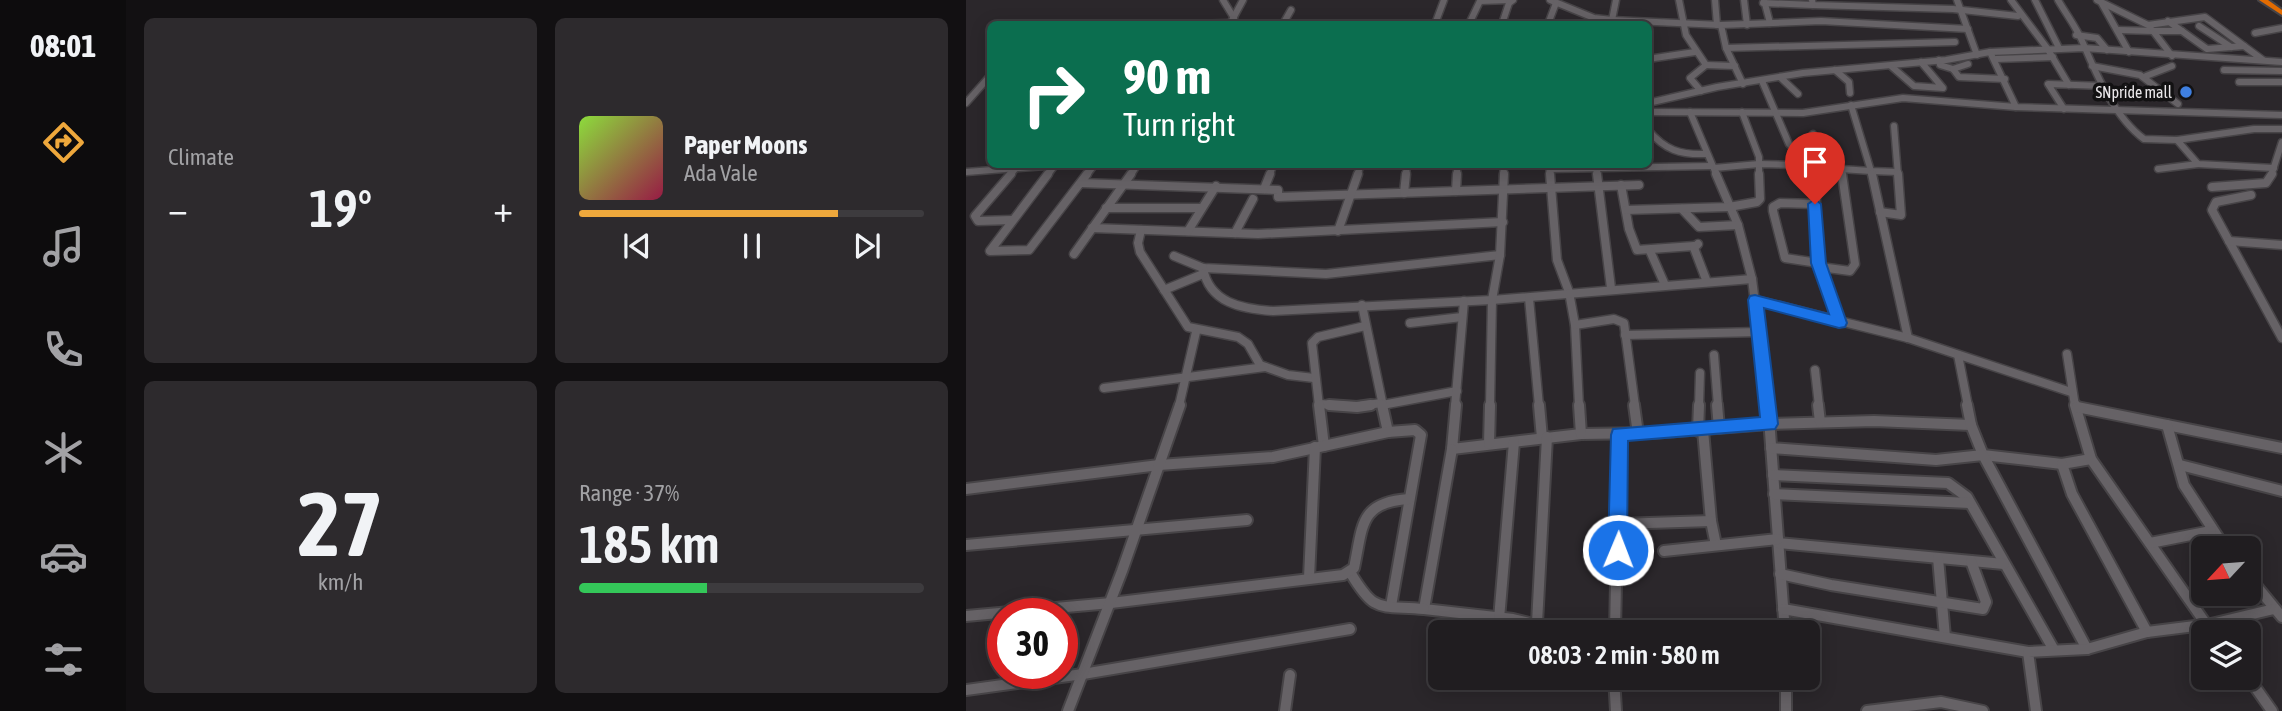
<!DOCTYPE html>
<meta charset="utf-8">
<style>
body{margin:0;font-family:"Asap Condensed",sans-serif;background:#2d2a2d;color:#f1f3f6;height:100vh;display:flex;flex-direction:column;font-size:26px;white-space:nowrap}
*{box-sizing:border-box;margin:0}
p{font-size:23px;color:#a2a2a5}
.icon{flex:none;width:38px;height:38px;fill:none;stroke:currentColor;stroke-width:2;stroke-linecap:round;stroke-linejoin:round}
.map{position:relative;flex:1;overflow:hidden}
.drawer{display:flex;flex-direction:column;gap:18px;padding:18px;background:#121012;width:840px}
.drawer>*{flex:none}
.banner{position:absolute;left:21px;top:21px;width:665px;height:147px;border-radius:10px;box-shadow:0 4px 18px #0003,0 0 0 2px #3d3b3e;background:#0b6e4f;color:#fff;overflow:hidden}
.needle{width:46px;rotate:244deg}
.buttons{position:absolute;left:1225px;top:536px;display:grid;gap:14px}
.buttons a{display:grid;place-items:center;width:70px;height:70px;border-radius:10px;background:#201d20;box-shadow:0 4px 18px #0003,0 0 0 2px #3d3b3e;font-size:35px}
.speed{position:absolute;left:21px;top:598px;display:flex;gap:14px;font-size:35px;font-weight:700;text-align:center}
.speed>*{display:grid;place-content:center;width:91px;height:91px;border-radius:50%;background:#201d20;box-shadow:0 4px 18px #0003,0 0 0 2px #3d3b3e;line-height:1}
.speed .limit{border:10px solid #d22;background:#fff;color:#111}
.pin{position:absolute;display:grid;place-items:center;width:60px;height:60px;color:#fff;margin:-72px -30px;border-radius:50% 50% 50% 0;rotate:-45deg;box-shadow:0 0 7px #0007}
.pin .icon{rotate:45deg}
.me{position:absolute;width:77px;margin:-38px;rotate:1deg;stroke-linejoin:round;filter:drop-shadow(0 0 5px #0008)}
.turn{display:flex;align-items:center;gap:24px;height:147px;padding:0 21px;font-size:32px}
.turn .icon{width:91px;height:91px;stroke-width:2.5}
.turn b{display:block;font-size:49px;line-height:60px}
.big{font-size:52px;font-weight:600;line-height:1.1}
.drawer .widget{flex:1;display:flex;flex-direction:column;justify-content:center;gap:10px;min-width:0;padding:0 24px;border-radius:10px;background:#2d2a2d}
.drawer .dial{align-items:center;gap:0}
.dial b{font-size:91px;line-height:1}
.song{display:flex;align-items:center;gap:21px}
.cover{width:84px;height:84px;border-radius:10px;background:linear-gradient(135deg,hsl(90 70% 55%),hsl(340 70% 35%))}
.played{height:7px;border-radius:4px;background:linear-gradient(90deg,#eea83c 75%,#3d3b3e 75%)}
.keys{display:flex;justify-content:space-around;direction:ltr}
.heat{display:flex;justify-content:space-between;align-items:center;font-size:38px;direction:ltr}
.charge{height:10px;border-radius:5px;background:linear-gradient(90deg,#34c759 37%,#3d3b3e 0)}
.drawer .tiles{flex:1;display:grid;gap:18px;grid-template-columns:repeat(2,1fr)}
.trip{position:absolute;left:462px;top:620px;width:392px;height:70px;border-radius:10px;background:#201d20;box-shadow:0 4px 18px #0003,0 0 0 2px #3d3b3e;font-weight:600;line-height:70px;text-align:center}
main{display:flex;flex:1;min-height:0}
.tab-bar{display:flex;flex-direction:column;width:126px;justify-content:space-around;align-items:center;background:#0d0c0d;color:#a2a2a5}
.tab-bar .icon{width:49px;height:49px}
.tab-bar .selected{color:#eea83c}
.tab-bar b{font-size:32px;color:#f1f3f6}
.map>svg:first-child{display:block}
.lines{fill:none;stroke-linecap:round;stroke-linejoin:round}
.minor-far2-casing{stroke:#474447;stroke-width:9}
.minor-far1-casing{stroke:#474447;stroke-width:11}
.minor-casing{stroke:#474447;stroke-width:14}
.highway-casing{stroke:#474447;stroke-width:4}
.minor-far2{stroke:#666266;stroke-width:6}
.minor-far1{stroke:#666266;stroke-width:8}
.minor{stroke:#666266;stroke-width:10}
.highway{fill:#e36b01;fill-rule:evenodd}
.route{fill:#1a73e8;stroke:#114b97;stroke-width:2}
.shop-dot{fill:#3f7fe0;stroke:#121112;stroke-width:2.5}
.labels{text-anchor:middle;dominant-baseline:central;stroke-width:7;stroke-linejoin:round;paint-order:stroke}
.far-poi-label{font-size:16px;fill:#ebe8eb;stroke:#121112;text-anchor:end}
</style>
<main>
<nav class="tab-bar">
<b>08:01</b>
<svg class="icon selected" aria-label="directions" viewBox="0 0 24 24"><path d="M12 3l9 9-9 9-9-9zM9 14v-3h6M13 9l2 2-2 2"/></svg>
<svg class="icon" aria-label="music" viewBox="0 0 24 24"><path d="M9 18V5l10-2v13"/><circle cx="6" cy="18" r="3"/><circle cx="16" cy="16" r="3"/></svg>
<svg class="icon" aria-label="phone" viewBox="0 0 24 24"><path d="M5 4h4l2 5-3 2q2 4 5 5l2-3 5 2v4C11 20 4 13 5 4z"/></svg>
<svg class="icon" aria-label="climate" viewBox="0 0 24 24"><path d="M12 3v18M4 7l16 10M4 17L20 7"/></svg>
<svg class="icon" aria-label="car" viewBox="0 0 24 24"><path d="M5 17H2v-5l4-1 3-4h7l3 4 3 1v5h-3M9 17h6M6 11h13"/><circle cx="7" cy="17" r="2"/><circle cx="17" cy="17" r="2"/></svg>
<svg class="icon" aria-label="filters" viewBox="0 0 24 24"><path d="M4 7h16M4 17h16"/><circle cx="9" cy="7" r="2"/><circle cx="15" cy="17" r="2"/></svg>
</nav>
<section class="drawer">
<div class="tiles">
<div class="widget"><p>Climate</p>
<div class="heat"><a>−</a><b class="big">19°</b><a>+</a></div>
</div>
<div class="widget">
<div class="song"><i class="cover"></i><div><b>Paper Moons</b><p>Ada Vale</p></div></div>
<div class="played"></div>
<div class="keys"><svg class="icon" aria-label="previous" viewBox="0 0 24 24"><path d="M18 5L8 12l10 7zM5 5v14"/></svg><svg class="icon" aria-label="pause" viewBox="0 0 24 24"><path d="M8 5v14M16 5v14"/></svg><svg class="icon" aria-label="next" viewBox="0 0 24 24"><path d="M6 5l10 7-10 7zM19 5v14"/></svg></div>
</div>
<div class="widget dial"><b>27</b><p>km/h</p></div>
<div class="widget"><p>Range · 37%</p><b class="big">185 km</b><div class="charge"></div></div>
</div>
</section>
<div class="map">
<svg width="1316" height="711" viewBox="0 0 1316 711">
<rect width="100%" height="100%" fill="#2b272b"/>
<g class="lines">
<g class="minor-far2-casing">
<g id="minor-far2">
<path d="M257,0l11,18"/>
<path d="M584,0l44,18 18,2 4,-20"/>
<path d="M713,0l7,35 20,30 -16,13 11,13"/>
<path d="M749,0l2,25"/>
<path d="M778,0l3,25"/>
<path d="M798,0l6,23"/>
<path d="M846,0l1,5 140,4 65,7"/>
<path d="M991,0l20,55"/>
<path d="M1045,0l36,48 22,37"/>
<path d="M1069,0l24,48"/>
<path d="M1092,0c8,14 19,28 25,43 13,31 32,75 61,96l33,1"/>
<path d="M1131,0l51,25 57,-8 58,43"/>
<path d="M1135,2l28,50"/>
<path d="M797,3l50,2"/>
<path d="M646,20l109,5"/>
<path d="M1202,21l39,28 37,-3"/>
<path d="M227,24l38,-1"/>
<path d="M264,24l13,-24"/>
<path d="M317,24l8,-14"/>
<path d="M469,24l9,-24"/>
<path d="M503,24l11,-23 30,-1"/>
<path d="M536,24l7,-21 4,-3"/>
<path d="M582,24l8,-21"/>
<path d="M1233,26l32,21"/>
<path d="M1153,30l34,1 -2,-2"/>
<path d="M1289,33l27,-5"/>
<path d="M1110,35l21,3 10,12"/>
<path d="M760,48l229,-6"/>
<path d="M1024,52l26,55"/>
<path d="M1206,56l-19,-25h29"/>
<path d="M682,59l47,-7"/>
<path d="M1030,59l57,-2"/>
<path d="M973,60l1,5 13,4 6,8 46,2"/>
<path d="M740,65l29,1"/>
<path d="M925,66l23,20 29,2 -22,-26"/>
<path d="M1126,66l48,9 38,29"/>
<path d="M987,69l15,-5"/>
<path d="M869,70l14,12 1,11"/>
<path d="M1258,70l58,1"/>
<path d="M1180,76l26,-10"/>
<path d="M814,77l18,17"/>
<path d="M1273,82h43"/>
<path d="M777,84l-17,-36 -5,-23 100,-4 147,8"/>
<path d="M0,103l24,-27"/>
<path d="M682,103l69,-16 86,-14 143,-13 44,-8 94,-4 198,14"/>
<path d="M885,105l20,66 27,1"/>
<path d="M1098,109l-16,-25 55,2"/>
<path d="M682,112l155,1 100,-15 113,9 266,8"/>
<path d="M724,112l27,64"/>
<path d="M776,112l17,45v19"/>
<path d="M928,126l4,50"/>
<path d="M682,130c17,20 32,25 58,24"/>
<path d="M847,134l2,42"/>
<path d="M583,164l1,12"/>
<path d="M630,164l1,12"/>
<path d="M827,165l48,4 1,7"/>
<path d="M748,168l45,-4 34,1 1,-16 -5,-5 -27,-63"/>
<path d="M1308,168l-76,-4 -21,-24 77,-11h28"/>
<path d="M584,169l161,-3"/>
<path d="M875,169l30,2 1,5"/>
<path d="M1192,169l40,-5"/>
<path d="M0,172l93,-7"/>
<path d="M43,176l6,-7"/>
<path d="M81,176l8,-11"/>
<path d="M120,176l9,-12"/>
<path d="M164,176l8,-12"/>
<path d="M303,176l5,-12"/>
<path d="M391,176l4,-12"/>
<path d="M440,176l1,-12"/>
<path d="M491,176v-12"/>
<path d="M537,176l1,-12"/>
<path d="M1305,176l11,-34"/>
</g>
</g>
<g class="minor-far1-casing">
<g id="minor-far1">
<path d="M45,174l-36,42 3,5 34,-1"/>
<path d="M82,174l-58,77 39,-1 58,-76"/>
<path d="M584,174l7,86 12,32 6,33 4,81"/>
<path d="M631,174l14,114"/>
<path d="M750,174l22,51 14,54 16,127"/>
<path d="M849,174l3,89 21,60"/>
<path d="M906,174l36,164"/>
<path d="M115,183l197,7v7l361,-12"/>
<path d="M655,185l8,44 8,21 57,-4"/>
<path d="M1246,187l54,-4 6,-9"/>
<path d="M298,189l6,-15"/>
<path d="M490,191l1,-17"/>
<path d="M438,193l2,-19"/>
<path d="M1285,195l-35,7 -4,8 70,128"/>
<path d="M849,204l-35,-1 -7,4v4l12,47 33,5"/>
<path d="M140,208h94"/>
<path d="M716,209l17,18 39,-2"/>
<path d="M660,210l103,-3 28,-5 3,-3 -1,-25"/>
<path d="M914,212l21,3 -3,-41"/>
<path d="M126,228l166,6 245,-12"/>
<path d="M175,230l-3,13 2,9 48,75 50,10 10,7 12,21 28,10 26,3"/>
<path d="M222,231l28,-45"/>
<path d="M372,231l20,-57"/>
<path d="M269,233l18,-34"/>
<path d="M1263,241l53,4"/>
<path d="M732,244l-4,4 13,34"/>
<path d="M684,251l15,34"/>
<path d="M108,254l57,-80"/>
<path d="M208,256l29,12 123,6 174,-19"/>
<path d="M854,267l30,4 5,-7 -13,-90"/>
<path d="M237,268c6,35 39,41 70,43l219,-11 260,-21"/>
<path d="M198,290l39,-16"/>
<path d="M563,298l10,108"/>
<path d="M789,300l153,38 163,54"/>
<path d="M396,305l21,101"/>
<path d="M444,323l52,-6"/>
<path d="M609,325l39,-6 10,4 11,83"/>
<path d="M659,335l134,-3"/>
<path d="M1101,354l8,52"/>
<path d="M748,355l4,51"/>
<path d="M992,355l10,51"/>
<path d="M849,370l4,36"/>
<path d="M138,388l161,-21"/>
<path d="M354,404l31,2"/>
<path d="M416,405l75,-14"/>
<path d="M213,406l17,-74"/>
<path d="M353,406l-7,-63 6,-6 47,-11"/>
<path d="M394,406l21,-3"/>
<path d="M489,406l9,-105"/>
<path d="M524,406l2,-106 8,-45 4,-81"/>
<path d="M733,406l1,-33"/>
</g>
</g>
<g class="minor-casing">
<g id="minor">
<path d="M353,405l5,41"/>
<path d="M363,405l28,2 14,-2"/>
<path d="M416,405l6,27"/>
<path d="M490,405l-4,44 129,-15 70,-1 118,-9 105,-3 97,4"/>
<path d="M573,405l3,33"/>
<path d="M613,405l2,29"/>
<path d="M668,405l4,29"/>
<path d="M751,405l2,23"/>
<path d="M802,405l17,227"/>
<path d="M852,405l2,17"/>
<path d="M1001,405l4,20 12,30 79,9 29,-5"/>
<path d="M1109,405l16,54 115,165"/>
<path d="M1111,407l205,41"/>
<path d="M1201,425l17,60 41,63"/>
<path d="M737,430l8,91 5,24"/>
<path d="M732,431l1,-26"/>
<path d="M523,444l1,-39"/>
<path d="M805,448l165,12 47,-5 104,194"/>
<path d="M486,449l-28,160 89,10 52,13"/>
<path d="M1096,464l10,30 75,138"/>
<path d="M1214,465l102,26"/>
<path d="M807,475l175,8 19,14 87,153"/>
<path d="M0,489l193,-24 114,-8 115,-25 27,-2 6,5 -30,171"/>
<path d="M808,494l196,9"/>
<path d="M652,524l93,-3"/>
<path d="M812,543l226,21"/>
<path d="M1184,543l61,-12"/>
<path d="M0,545l281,-25"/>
<path d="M698,551l114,-12"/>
<path d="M972,558l7,79"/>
<path d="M384,572c25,42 28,33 74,37"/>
<path d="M814,574l51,11 152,24 3,-7 -15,-41"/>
<path d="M1283,577l33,40"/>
<path d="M343,578l6,-131"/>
<path d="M817,609l245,43"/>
<path d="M0,616l145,-13 232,-28 11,-7c9,-42 5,-66 55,-69"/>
<path d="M533,619l15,-177"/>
<path d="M571,623l10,-186"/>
<path d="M649,632l4,-198"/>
<path d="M648,677l2,34"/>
<path d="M820,677v34"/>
<path d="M1282,677l24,34"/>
<path d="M0,690l117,-16 267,-45"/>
<path d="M102,711l54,-140 58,-166"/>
<path d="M319,711l5,-36"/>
<path d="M901,711l74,-9 42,9"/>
<path d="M1070,711l-8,-59 59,-3 60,-17 64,-8 63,-15"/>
</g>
</g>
<g class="highway-casing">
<path id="highway" d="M1293,0h9l14,10v5z"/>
</g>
<use href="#minor-far2" class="minor-far2"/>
<use href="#minor-far1" class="minor-far1"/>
<use href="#minor" class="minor"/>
<use href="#highway" class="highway"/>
</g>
<path class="route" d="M849,199l6,5 5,59 21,60 -2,4 -6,1 -75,-20 14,116 -3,5 -147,12 -1,109 -2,7 -7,2 -7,-2 -3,-7 3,-115 2,-6 147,-12 -12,-117 2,-4 5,-1 74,19 -18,-51 -3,-59z"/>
<circle class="shop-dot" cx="1220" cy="92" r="7"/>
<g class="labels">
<g class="far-poi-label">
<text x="1206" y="92">SNpride mall</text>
</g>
</g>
</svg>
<div class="buttons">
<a><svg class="needle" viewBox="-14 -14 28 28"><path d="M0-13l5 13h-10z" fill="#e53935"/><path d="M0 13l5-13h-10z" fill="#a2a2a5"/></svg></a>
<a><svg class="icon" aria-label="layers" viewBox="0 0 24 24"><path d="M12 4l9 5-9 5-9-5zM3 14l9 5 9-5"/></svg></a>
</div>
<div class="speed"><div class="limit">30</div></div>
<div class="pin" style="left:849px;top:204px;background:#d93025"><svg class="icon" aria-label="arrive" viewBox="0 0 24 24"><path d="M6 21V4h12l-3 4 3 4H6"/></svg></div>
<svg class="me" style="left:652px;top:550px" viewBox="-20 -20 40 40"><circle r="17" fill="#1a73e8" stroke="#fff" stroke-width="3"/><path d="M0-11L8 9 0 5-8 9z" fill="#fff"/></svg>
<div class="trip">08:03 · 2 min · 580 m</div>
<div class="banner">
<div class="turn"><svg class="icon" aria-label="right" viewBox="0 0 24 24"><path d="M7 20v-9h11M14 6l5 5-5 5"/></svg><div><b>90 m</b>Turn right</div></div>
</div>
</div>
</main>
